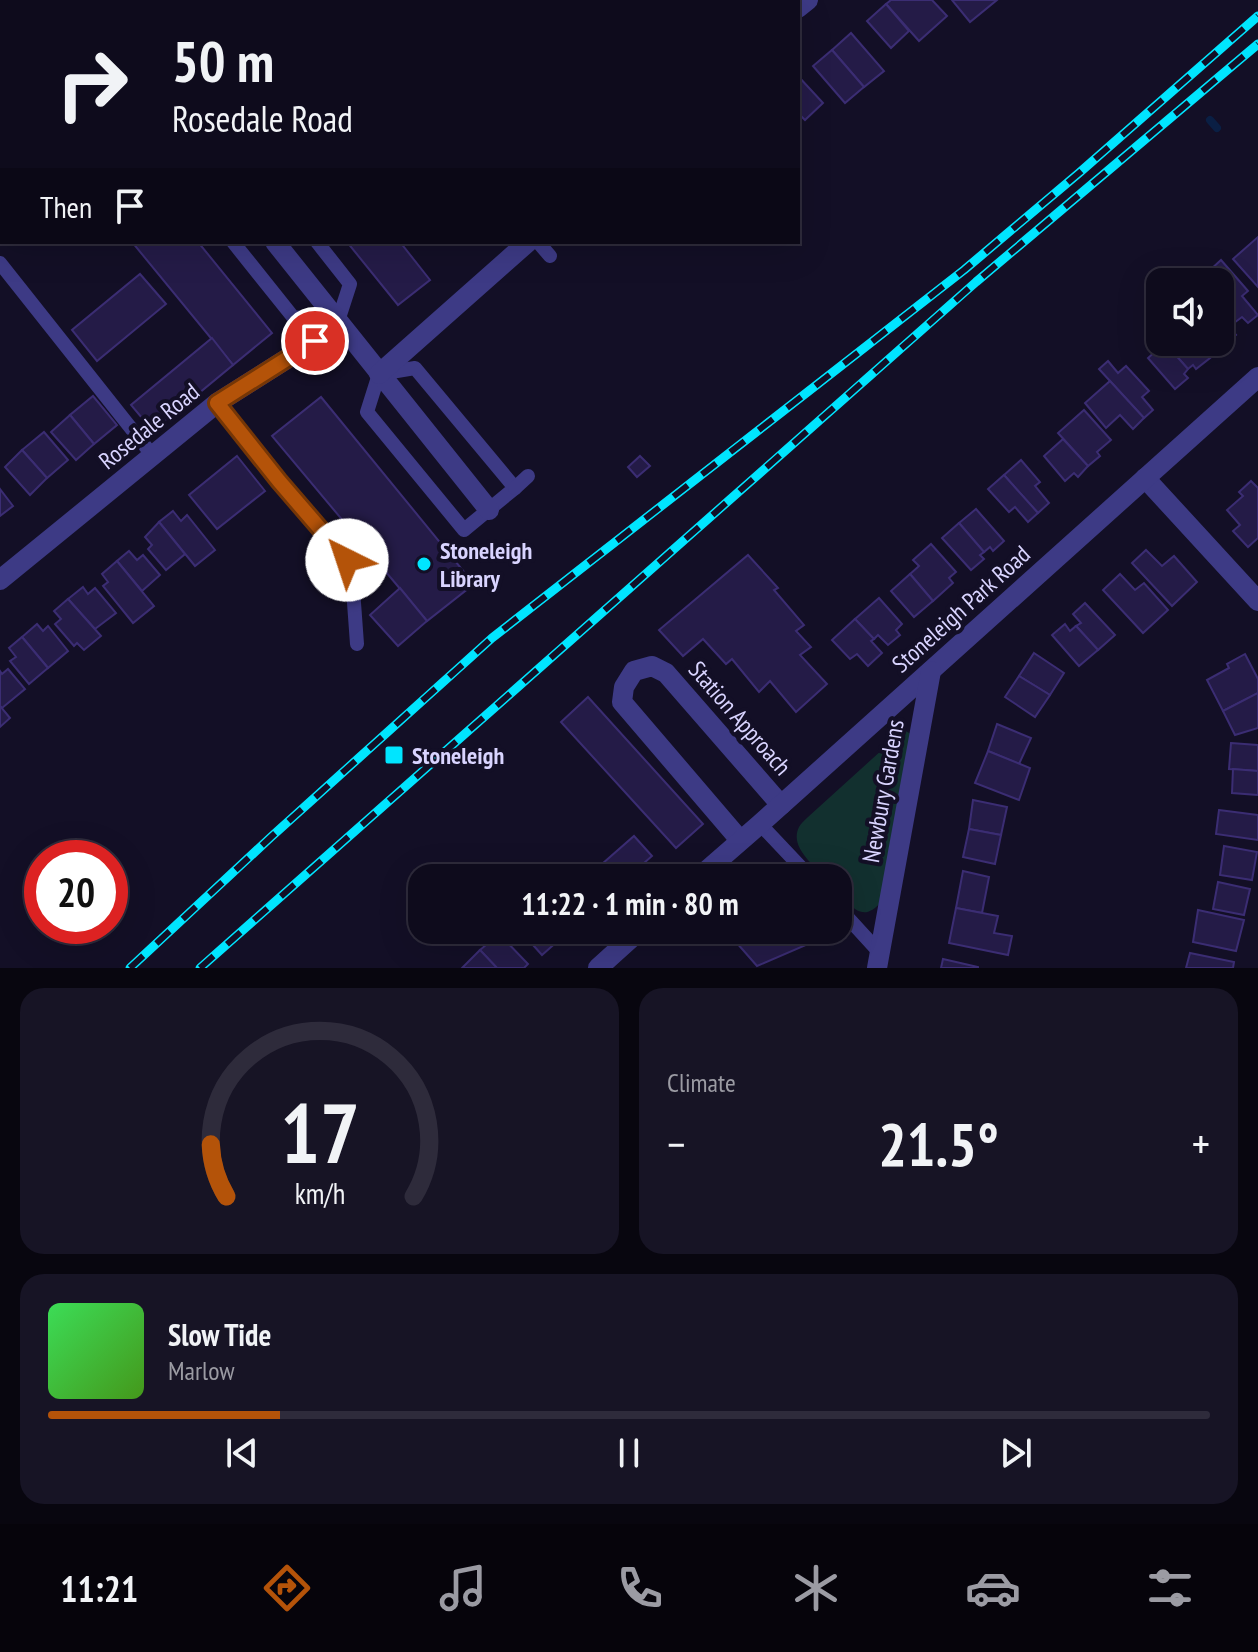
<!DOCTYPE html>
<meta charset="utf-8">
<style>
body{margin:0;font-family:"PT Sans Narrow",sans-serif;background:#171425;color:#f1f3f6;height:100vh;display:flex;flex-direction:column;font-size:30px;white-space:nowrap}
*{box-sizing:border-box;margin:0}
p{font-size:26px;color:#9b9ba3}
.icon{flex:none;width:44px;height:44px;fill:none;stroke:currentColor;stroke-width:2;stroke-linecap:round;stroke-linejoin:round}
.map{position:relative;height:968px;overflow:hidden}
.drawer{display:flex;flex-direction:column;gap:20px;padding:20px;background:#08060f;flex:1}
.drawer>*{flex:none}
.guide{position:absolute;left:0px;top:0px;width:800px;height:244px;box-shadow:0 8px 32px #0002,0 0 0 2px #2e2b3b;background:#0e0b1c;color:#f1f3f6;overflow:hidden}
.tools{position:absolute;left:1146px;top:268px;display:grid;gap:16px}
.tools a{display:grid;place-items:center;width:88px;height:88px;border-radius:16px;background:#0e0b1c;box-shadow:0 8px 32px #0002,0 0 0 2px #2e2b3b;font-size:40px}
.speed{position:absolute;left:24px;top:840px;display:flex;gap:16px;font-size:40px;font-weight:700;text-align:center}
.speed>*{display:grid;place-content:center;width:104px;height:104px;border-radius:50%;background:#0e0b1c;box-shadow:0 8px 32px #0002,0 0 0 2px #2e2b3b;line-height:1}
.speed .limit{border:12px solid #d22;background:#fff;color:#111}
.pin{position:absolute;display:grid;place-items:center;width:68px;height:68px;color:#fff;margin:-34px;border:4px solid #fff;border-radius:50%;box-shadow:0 2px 8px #0007}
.me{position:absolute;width:88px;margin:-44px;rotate:319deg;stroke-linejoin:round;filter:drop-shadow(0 0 6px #0008)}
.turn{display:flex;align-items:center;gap:28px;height:168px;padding:0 40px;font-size:36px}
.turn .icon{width:104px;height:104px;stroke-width:2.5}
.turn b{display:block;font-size:56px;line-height:68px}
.then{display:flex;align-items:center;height:76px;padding:0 40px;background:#0003;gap:16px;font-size:30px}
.big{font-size:60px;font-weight:600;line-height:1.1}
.drawer .widget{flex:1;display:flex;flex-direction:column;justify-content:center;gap:12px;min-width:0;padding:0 28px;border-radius:24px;background:#171425}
.drawer .dial{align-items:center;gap:0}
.dial svg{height:208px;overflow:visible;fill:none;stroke:#2e2b3b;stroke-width:7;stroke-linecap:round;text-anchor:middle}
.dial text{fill:#f1f3f6;stroke:none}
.song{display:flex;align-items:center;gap:24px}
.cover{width:96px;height:96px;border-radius:12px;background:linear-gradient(135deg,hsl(130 70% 55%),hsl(100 70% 35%))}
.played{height:8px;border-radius:4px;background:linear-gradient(90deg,#b45309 20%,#2e2b3b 20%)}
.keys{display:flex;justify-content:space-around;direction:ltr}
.heat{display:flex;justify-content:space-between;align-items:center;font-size:44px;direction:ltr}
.drawer .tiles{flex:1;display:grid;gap:20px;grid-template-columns:1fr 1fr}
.widget:last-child{grid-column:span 2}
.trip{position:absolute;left:408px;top:864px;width:444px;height:80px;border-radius:24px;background:#0e0b1c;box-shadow:0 8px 32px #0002,0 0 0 2px #2e2b3b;font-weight:600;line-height:80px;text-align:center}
.tab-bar{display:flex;height:128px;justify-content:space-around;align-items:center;background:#06040b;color:#9b9ba3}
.tab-bar .icon{width:56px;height:56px}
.tab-bar .active{color:#b45309}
.tab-bar b{font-size:36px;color:#f1f3f6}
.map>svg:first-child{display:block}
.green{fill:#12302f}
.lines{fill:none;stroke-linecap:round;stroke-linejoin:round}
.stream{stroke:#0a1f44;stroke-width:8}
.building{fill:#241b47;stroke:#3b2d73;stroke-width:2}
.lane{stroke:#3d3a85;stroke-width:14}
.street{stroke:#3d3a85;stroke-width:20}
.rail-casing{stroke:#00e5ff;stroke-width:9}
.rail{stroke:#130f26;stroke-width:6;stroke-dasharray:18;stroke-linecap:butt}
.route-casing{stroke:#753606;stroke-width:20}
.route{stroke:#b45309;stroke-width:14}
.poi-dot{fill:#00e5ff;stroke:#130f26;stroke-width:3}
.labels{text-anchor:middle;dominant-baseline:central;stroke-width:8;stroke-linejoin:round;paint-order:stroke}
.street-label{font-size:24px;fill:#d9d4ff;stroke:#130f26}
.poi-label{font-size:24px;font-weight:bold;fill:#d9d4ff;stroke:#130f26;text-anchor:start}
</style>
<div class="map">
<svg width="1258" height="968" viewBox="0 0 1258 968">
<rect width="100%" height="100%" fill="#130f26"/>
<path class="green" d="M904,730l7,4 -29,167c-19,22 -28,8 -44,-9v-14h-13c-11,-13 -36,-31 -26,-51 2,-4 6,-7 9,-10z"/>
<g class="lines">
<path class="stream" d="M1210,120l7,8"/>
</g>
<g class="building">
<path d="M153,0h54l2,2h-54z"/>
<path d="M207,0h63l1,2h-62z"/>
<path d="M398,0h105l1,2h-104z"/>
<path d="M891,0h41l15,16 -28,25 -33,-37z"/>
<path d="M952,0h45l-27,22z"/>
<path d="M886,4l23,27 -18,17 -24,-27z"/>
<path d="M851,33l33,38 -20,16 -32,-37z"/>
<path d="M832,50l32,37 -19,16 -32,-37z"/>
<path d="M798,76l25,27 -18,17 -7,-7z"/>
<path d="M1258,237v50l-25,-28z"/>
<path d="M132,242h66l74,91 -39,32z"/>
<path d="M347,242h53l30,38 -32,25z"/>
<path d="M1221,260l27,31 -6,5 16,19 -10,8 -6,-6 -8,6 -14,-16v-25l-22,-1z"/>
<path d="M140,274l26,30 -69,57 -25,-31z"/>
<path d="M1220,307l14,16 -4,5 6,7 -13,11 -4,-4z"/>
<path d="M212,338l21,27 -80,66 -22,-26z"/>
<path d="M1164,342h32l14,16 -14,11 -3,-4 -5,4z"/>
<path d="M1165,343l23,26 -4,5 4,4 -13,11 -27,-31z"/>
<path d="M1108,361l10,12 8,-7 23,25 -7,6 11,13 -9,8 -45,-49z"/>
<path d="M1110,381l34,37 -11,11 -13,-14 -14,13 -21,-25z"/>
<path d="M93,396l24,29 -23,19 -24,-29z"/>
<path d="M321,397l153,187 -47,37 -155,-185z"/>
<path d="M1084,410l27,30 -14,12 3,4 -12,10 -30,-33z"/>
<path d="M70,415l24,29 -18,16 -25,-28z"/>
<path d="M44,432l24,28 -21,18 -25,-28z"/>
<path d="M1063,439l25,27 -10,11 -4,-4 -9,8 -21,-25z"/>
<path d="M22,450l25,28 -17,17 -25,-28z"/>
<path d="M237,456l28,35 -48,38 -28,-34z"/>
<path d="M640,456l10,10 -13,11 -9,-10z"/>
<path d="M1021,460l19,22 -5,4 14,17 -11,10 -34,-38z"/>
<path d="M1004,475l34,38 -10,9 -13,-15 -6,5 -21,-23z"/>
<path d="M1251,481l7,7v50l-10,9 -15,-16 7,-6 -13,-15 16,-14 -4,-4z"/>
<path d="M0,489l13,17 -13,10z"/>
<path d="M976,509l28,32 -11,10 -3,-4 -6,5 -25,-29z"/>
<path d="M173,511l8,10 6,-6 28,35 -20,16 -36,-44z"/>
<path d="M159,522l26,32 -19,16 -18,-21 4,-4 -7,-8z"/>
<path d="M959,523l25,29 -4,3 4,4 -13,11 -29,-32z"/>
<path d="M931,544l25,28 -7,6 4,5 -20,18 -23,-27 9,-8 -6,-6z"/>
<path d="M1146,550l16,16 12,-10 23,26 -25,24 -40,-43z"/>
<path d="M129,551l8,9 6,-5 17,20 -18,16 -25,-30z"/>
<path d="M748,555l30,33 -4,2 30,35 -8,6 15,16 -11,8 27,29 -31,28 -26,-31 -11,11 -27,-33 -6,5 -23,-25 -20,17 -24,-26z"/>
<path d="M117,561l37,45 -21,17 -30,-37 5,-4 -6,-8z"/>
<path d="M910,574l23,27 -19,16 -23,-26z"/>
<path d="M1120,574l15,16 9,-7 24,27 -25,23 -40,-43z"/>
<path d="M83,587l5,7 7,-6 21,25 -21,16 -27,-30z"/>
<path d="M400,588l27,33 -29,25 -28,-31z"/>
<path d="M879,598l23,26 -6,6 4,5 -12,10 -10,-10 -4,4 -19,-20z"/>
<path d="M68,599l33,37 -17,14 -7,-7 -3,3 -19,-22 6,-5 -7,-8z"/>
<path d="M1085,603l30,32 -17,15 -22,-24 5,-3 -8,-9z"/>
<path d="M855,619l19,20 -3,2 11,12 -14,13 -11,-12 -7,5 -18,-19z"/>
<path d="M37,624l6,7 5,-5 20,25 -20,17 -26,-31z"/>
<path d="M1065,624l5,7 6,-5 22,24 -19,16 -27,-31z"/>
<path d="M22,637l26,31 -19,16 -19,-23 6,-4 -7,-9z"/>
<path d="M1034,653l30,20 -14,22 -31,-19z"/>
<path d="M1245,654l13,25v14l-35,18 -16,-31 22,-12 -2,-4z"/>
<path d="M8,669l17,20 -23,19 -2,-2v-35l2,3z"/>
<path d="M1019,676l31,19 -15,22 -30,-20z"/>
<path d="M1258,693v35l-23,7 -12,-24z"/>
<path d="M588,697l115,127 -27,24 -115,-126z"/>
<path d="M0,706l10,12 -10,9z"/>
<path d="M997,724l34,14 -12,26 -31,-13z"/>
<path d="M1231,743l27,2v26l-29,-2z"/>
<path d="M988,751l42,17 -11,32 -44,-17z"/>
<path d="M1233,769l25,2v24l-26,-2z"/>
<path d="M973,800l34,7 -6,28 -32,-6z"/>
<path d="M1219,810l39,5v25l-42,-6z"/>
<path d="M969,829l32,6 -6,29 -32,-7z"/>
<path d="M634,836l18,20 -25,22h-41z"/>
<path d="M1224,846l33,6 -5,28 -32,-5z"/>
<path d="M963,871l26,6 -7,36 -26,-5z"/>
<path d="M1218,882l32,7 -6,26 -31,-6z"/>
<path d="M956,908l42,8 -4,17 18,3 -4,19 -59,-12z"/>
<path d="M1198,910l46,10 -8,31 -43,-9z"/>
<path d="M512,930h39l8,10 -17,15 -18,-20 -4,4z"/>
<path d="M709,930h40l-13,12 -10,-11 -9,8z"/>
<path d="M749,930h43l14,15 -49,21 -21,-24z"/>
<path d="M499,934l29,30 -4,4h-27l-17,-18z"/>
<path d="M480,950l17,18h-35z"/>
<path d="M1190,953l44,9 -1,6h-47z"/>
<path d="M943,959l35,8v1h-37z"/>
</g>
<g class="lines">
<g class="lane">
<path d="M109,0l11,2"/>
<path d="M367,0l2,2"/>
<path d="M233,242l60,75 45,4 12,-37 -33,-42"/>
<path d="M538,242l12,14"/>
<path d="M0,263l153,193"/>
<path d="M415,368l100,120 -51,42 -97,-118 12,-38z"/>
<path d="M217,403l62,78 68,79 6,29 4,55"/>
<path d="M515,488l13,-12"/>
<path d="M760,824l51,54"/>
<path d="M838,907l43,47"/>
</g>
<g class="street">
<path d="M64,2l3,-2"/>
<path d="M798,8l10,-8"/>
<path d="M0,46l2,-1"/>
<path d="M275,242l214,268"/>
<path d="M379,374l149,-132"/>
<path d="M1145,478l113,123"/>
<path d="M0,580l217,-177 98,-62 23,-20"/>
<path d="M740,840l-118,-138 2,-15 10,-16 18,-5 14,7 115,132"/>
<path d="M698,878l62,-54 498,-447"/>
<path d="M598,968l42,-38"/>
<path d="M877,968l54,-297"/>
</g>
<g class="rail-casing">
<g id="rail">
<path d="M130,968l141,-131 221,-199 472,-368 115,-97 179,-157"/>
<path d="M200,968l776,-686 282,-238"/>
</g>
</g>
<use href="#rail" class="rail"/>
</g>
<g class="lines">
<g class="route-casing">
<path id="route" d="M315,341l-98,62 62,78 68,79"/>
</g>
<use href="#route" class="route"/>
</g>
<g class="poi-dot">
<circle cx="424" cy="564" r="8"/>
<rect x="384" y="745" width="20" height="20" rx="4"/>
</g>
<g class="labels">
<g class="street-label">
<text transform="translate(149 426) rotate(-39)">Rosedale Road</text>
<text transform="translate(961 609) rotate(-42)">Stoneleigh Park Road</text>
<text transform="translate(740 718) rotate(49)">Station Approach</text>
<text transform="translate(883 791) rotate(-80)">Newbury Gardens</text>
</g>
<g class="poi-label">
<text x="440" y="550">Stoneleigh<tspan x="440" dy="28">Library</tspan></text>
<text x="412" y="755">Stoneleigh</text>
</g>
</g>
</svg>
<div class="tools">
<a><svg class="icon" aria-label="sound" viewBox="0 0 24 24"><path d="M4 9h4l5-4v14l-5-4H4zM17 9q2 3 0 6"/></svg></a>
</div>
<div class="speed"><div class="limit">20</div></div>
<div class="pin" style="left:315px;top:341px;background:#d93025"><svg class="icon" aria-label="arrive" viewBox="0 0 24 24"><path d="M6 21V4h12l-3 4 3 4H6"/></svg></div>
<svg class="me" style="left:347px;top:560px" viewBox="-20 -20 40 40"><circle r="19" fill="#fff"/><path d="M0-13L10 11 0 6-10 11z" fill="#b45309"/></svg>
<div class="trip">11:22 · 1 min · 80 m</div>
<div class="guide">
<div class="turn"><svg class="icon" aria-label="right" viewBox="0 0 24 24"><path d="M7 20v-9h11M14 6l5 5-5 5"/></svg><div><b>50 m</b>Rosedale Road</div></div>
<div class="then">Then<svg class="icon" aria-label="arrive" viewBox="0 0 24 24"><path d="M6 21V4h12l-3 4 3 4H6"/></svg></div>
</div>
</div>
<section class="drawer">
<div class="tiles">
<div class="widget dial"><svg viewBox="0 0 100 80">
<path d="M14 69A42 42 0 1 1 86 69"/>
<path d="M14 69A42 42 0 0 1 8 49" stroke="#b45309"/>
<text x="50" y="56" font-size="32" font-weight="700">17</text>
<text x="50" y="72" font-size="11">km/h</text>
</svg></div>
<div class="widget"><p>Climate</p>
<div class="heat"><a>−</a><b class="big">21.5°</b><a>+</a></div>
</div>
<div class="widget">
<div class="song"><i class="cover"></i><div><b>Slow Tide</b><p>Marlow</p></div></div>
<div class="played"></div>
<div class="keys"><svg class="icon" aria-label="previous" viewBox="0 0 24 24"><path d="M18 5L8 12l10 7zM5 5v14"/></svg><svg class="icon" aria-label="pause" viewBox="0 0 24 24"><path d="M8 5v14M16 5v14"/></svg><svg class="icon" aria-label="next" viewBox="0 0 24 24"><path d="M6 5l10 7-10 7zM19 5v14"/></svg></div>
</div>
</div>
</section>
<nav class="tab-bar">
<b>11:21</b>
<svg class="icon active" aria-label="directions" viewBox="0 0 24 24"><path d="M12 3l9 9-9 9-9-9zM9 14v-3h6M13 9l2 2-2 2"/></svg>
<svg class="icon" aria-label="music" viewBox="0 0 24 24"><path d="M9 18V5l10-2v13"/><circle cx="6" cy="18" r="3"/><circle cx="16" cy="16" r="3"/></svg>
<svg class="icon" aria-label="phone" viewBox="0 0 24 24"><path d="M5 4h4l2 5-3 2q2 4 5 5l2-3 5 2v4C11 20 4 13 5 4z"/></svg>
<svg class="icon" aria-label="climate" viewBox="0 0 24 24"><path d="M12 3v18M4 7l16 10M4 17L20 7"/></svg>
<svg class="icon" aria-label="car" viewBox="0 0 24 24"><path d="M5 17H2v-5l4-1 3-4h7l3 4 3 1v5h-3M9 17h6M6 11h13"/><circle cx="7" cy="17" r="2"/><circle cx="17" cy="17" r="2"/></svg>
<svg class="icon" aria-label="filters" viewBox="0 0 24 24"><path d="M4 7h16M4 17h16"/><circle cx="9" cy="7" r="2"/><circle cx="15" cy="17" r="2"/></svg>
</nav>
